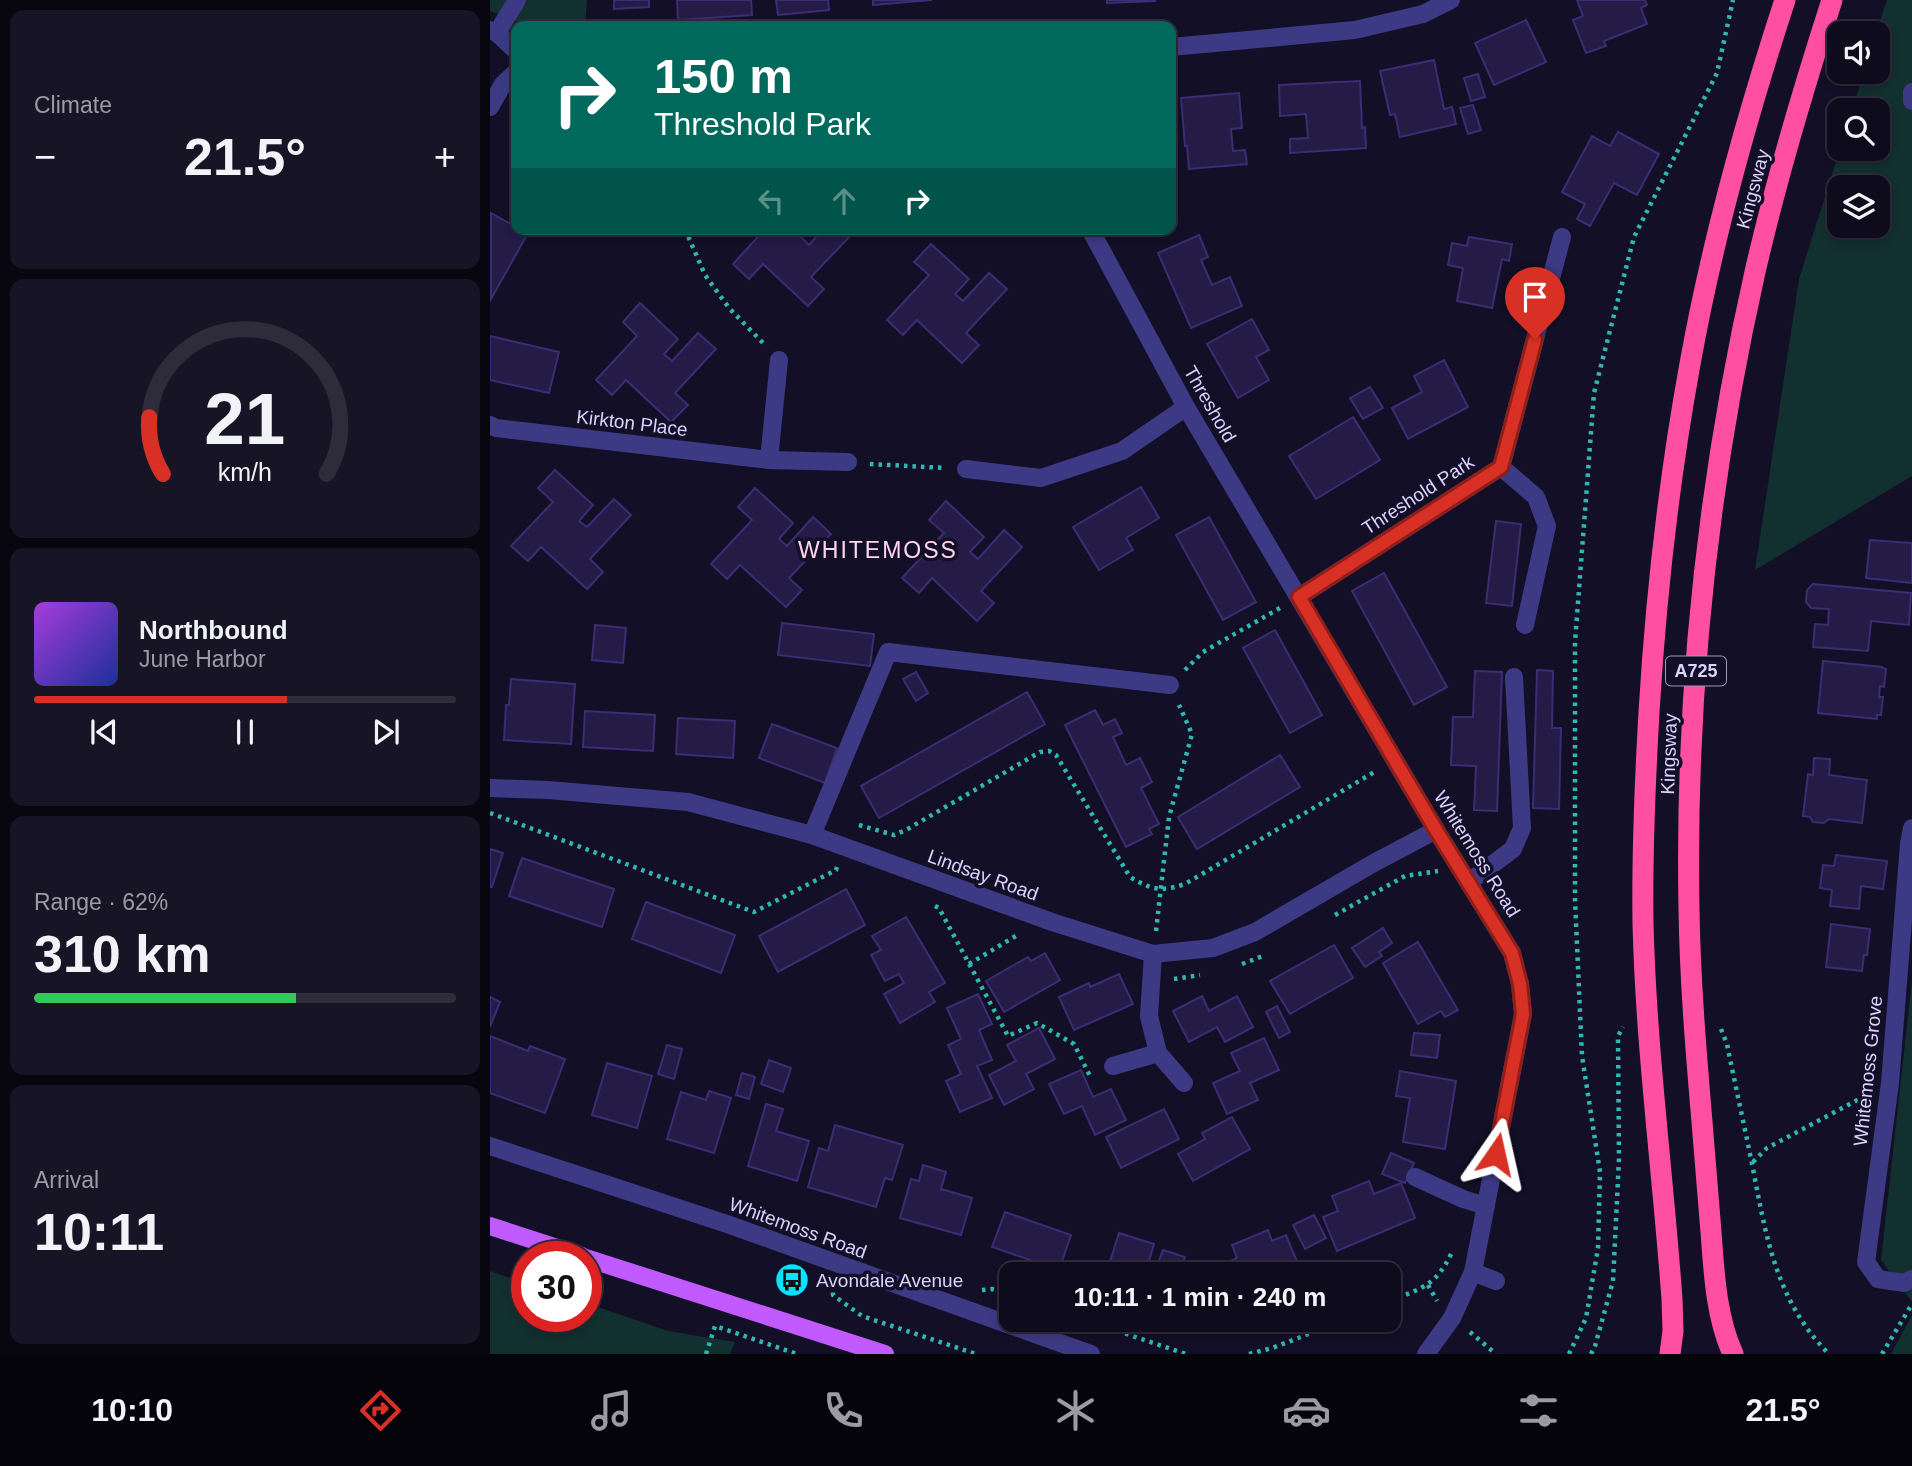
<!DOCTYPE html>
<meta charset="utf-8">
<style>
body{margin:0;font-family:Arial,sans-serif;background:#171425;color:#f1f3f6;height:100vh;display:flex;flex-direction:column;font-size:26px;white-space:nowrap}
*{box-sizing:border-box;margin:0}
p{font-size:23px;color:#9b9ba3}
.icon{flex:none;width:38px;height:38px;fill:none;stroke:currentColor;stroke-width:2;stroke-linecap:round;stroke-linejoin:round}
.map{position:relative;flex:1;overflow:hidden}
.side{display:flex;flex-direction:column;gap:10px;padding:10px;background:#08060f;width:490px}
.side>*{flex:none}
.hud{position:absolute;left:21px;top:21px;width:665px;height:214px;border-radius:14px;box-shadow:0 4px 10px #0003,0 0 0 2px #2e2b3b;background:#00695c;color:#fff;overflow:hidden}
.tools{position:absolute;left:1337px;top:21px;display:grid;gap:14px}
.tools a{display:grid;place-items:center;width:63px;height:63px;border-radius:14px;background:#0e0b1c;box-shadow:0 4px 10px #0003,0 0 0 2px #2e2b3b;font-size:35px}
.speed{position:absolute;left:21px;top:1241px;display:flex;gap:14px;font-size:35px;font-weight:700;text-align:center}
.speed>*{display:grid;place-content:center;width:91px;height:91px;border-radius:50%;background:#0e0b1c;box-shadow:0 4px 10px #0003,0 0 0 2px #2e2b3b;line-height:1}
.speed .limit{border:10px solid #d22;background:#fff;color:#111}
.pin{position:absolute;display:grid;place-items:center;width:60px;height:60px;color:#fff;margin:-72px -30px;border-radius:50% 50% 50% 0;rotate:-45deg;box-shadow:0 0 7px #0007}
.pin .icon{rotate:45deg}
.me{position:absolute;width:77px;margin:-38px;rotate:11deg;stroke-linejoin:round;filter:drop-shadow(0 0 5px #0008)}
.turn{display:flex;align-items:center;gap:24px;height:147px;padding:0 28px;font-size:32px}
.turn .icon{width:91px;height:91px;stroke-width:2.5}
.turn b{display:block;font-size:49px;line-height:60px}
.lanes{display:flex;align-items:center;height:66px;padding:0 28px;background:#0003;justify-content:center;gap:35px;direction:ltr}
.lanes .off{opacity:.35}
.big{font-size:52px;font-weight:800;line-height:1.1}
.side .card{flex:1;display:flex;flex-direction:column;justify-content:center;gap:10px;min-width:0;padding:0 24px;border-radius:14px;background:#171425}
.side .dial{align-items:center;gap:0}
.dial svg{height:182px;overflow:visible;fill:none;stroke:#2e2b3b;stroke-width:7;stroke-linecap:round;text-anchor:middle}
.dial text{fill:#f1f3f6;stroke:none}
.song{display:flex;align-items:center;gap:21px}
.cover{width:84px;height:84px;border-radius:10px;background:linear-gradient(135deg,hsl(280 70% 55%),hsl(230 70% 35%))}
.played{height:7px;border-radius:4px;background:linear-gradient(90deg,#d93025 60%,#2e2b3b 60%)}
.keys{display:flex;justify-content:space-around;direction:ltr}
.heat{display:flex;justify-content:space-between;align-items:center;font-size:38px;direction:ltr}
.charge{height:10px;border-radius:5px;background:linear-gradient(90deg,#34c759 62%,#2e2b3b 0)}
.trip{position:absolute;left:509px;top:1262px;width:402px;height:70px;border-radius:14px;background:#0e0b1c;box-shadow:0 4px 10px #0003,0 0 0 2px #2e2b3b;font-weight:800;line-height:70px;text-align:center}
.menu{display:flex;height:112px;justify-content:space-around;align-items:center;background:#06040b;color:#9b9ba3}
.menu .icon{width:49px;height:49px}
.menu .current{color:#d93025}
.menu b{font-size:32px;color:#f1f3f6}
main{display:flex;flex:1;min-height:0}
.map>svg:first-child{display:block}
.green{fill:#12302f;fill-rule:evenodd}
.building{fill:#241b47;stroke:#3b2d73;stroke-width:2}
.lines{fill:none;stroke-linecap:round;stroke-linejoin:round}
.path{stroke:#2fb8b0;stroke-width:4.5;stroke-dasharray:3.5 5;stroke-linecap:butt}
.minor{stroke:#3d3a85;stroke-width:18}
.major{stroke:#c25bff;stroke-width:18}
.highway{stroke:#ff4fa3;stroke-width:21}
.route-casing{stroke:#8d1f18;stroke-width:18}
.route{stroke:#d93025;stroke-width:12}
.labels{text-anchor:middle;dominant-baseline:central;stroke-width:7;stroke-linejoin:round;paint-order:stroke}
.shield{fill:#130f26;stroke:#9e99be;stroke-width:2}
.shield-label{font-size:18px;font-weight:bold;fill:#d9d4ff}
.street-label{font-size:19px;fill:#d9d4ff;stroke:#130f26}
.poi-label{font-size:19px;fill:#d9d4ff;stroke:#130f26;text-anchor:start}
.quarter-label{font-size:23px;letter-spacing:2px;fill:#ffd6f0;stroke:#130f26}
</style>
<main>
<section class="side">
<div class="card"><p>Climate</p>
<div class="heat"><a>−</a><b class="big">21.5°</b><a>+</a></div>
</div>
<div class="card dial"><svg viewBox="0 0 100 80">
<path d="M14 69A42 42 0 1 1 86 69"/>
<path d="M14 69A42 42 0 0 1 8 44" stroke="#d93025"/>
<text x="50" y="56" font-size="32" font-weight="700">21</text>
<text x="50" y="72" font-size="11">km/h</text>
</svg></div>
<div class="card">
<div class="song"><i class="cover"></i><div><b>Northbound</b><p>June Harbor</p></div></div>
<div class="played"></div>
<div class="keys"><svg class="icon" aria-label="previous" viewBox="0 0 24 24"><path d="M18 5L8 12l10 7zM5 5v14"/></svg><svg class="icon" aria-label="pause" viewBox="0 0 24 24"><path d="M8 5v14M16 5v14"/></svg><svg class="icon" aria-label="next" viewBox="0 0 24 24"><path d="M6 5l10 7-10 7zM19 5v14"/></svg></div>
</div>
<div class="card"><p>Range · 62%</p><b class="big">310 km</b><div class="charge"></div></div>
<div class="card"><p>Arrival</p><b class="big">10:11</b></div>
</section>
<div class="map">
<svg width="1422" height="1354" viewBox="0 0 1422 1354">
<rect width="100%" height="100%" fill="#130f26"/>
<g class="green">
<path d="M0,0h97l-2,26h-58l-37,-15z"/>
<path d="M1397,0h25v476l-157,94 44,-291 41,-130h38v-39h-26l12,-38h14v-39h-2zM1349,187h39v39h-39z"/>
<path d="M1422,980v322l-31,-42z"/>
<path d="M0,1271l37,13v32h59v-13l82,28 67,11 -5,12h-240z"/>
<path d="M1422,1315v39h-21z"/>
</g>
<g class="building">
<path d="M124,0h35v7l-35,2z"/>
<path d="M187,0h74l1,15 -74,5z"/>
<path d="M286,0h52l1,10 -51,5z"/>
<path d="M383,0h59l-59,5z"/>
<path d="M617,0h48v1l-48,2z"/>
<path d="M1087,0h68l2,5 -6,3 6,16 -43,17 2,5 -20,7 -13,-33 10,-4z"/>
<path d="M1036,20l20,42 -52,23 -19,-42z"/>
<path d="M944,60l10,49 8,-2 4,17 -56,13 -5,-23 -5,1 -10,-44z"/>
<path d="M988,74l7,23 -14,4 -7,-23z"/>
<path d="M870,81l2,47 3,-1 1,21 -76,5v-14l18,-1 -2,-24 -26,2 -1,-31z"/>
<path d="M749,93l3,35 -11,1 2,22 12,-1 2,14 -58,5 -2,-23h-2l-4,-48z"/>
<path d="M983,105l8,25 -13,4 -8,-26z"/>
<path d="M1128,132l41,22 -22,41 -23,-12 -24,43 -13,-7 8,-15 -23,-12 30,-56 18,10z"/>
<path d="M1,213l25,14v2h4l8,4 -37,66z"/>
<path d="M275,229h43l-7,8 8,8 14,-16h26l4,4 -42,44 13,12 -16,17 -45,-42 -14,15 -16,-15z"/>
<path d="M709,235l9,22 -7,3 11,25 18,-8 12,29 -51,22 -33,-75z"/>
<path d="M979,237l43,7 -3,17 -7,-2 -10,49 -35,-7 6,-33 -15,-3 4,-22 15,3z"/>
<path d="M441,244l38,35 -14,15 8,7 26,-28 18,16 -41,44 13,12 -17,18 -45,-43 -14,15 -16,-15 42,-45 -15,-13z"/>
<path d="M150,303l38,36 -14,15 8,7 26,-28 18,16 -41,44 13,12 -17,17 -45,-42 -14,15 -16,-15 41,-44 -14,-14z"/>
<path d="M762,319l17,31 -13,7 13,23 -31,18 -31,-54z"/>
<path d="M0,336l69,16 -10,41 -59,-13z"/>
<path d="M954,360l24,47 -60,32 -16,-31 30,-16 -8,-16z"/>
<path d="M880,387l13,21 -20,11 -13,-21z"/>
<path d="M863,417l27,43 -64,39 -27,-43z"/>
<path d="M65,470l38,35 -14,16 8,6 27,-28 17,16 -41,44 13,13 -16,17 -46,-42 -13,14 -17,-15 42,-44 -15,-14z"/>
<path d="M651,487l18,31 -33,20 7,12 -34,20 -26,-43z"/>
<path d="M265,488l38,35 -14,16 8,7 26,-29 18,17 -42,44 13,12 -16,17 -46,-42 -13,14 -16,-15 41,-44 -14,-13z"/>
<path d="M456,501l38,36 -14,15 8,7 26,-29 18,17 -41,44 13,12 -17,18 -45,-43 -13,15 -17,-15 42,-45 -15,-13z"/>
<path d="M719,517l47,85 -33,18 -47,-85z"/>
<path d="M1006,521l25,3 -9,82 -26,-3z"/>
<path d="M1380,540l42,3v40l-46,-5z"/>
<path d="M894,573l63,114 -33,18 -62,-114z"/>
<path d="M1323,584l98,9 -2,32 -38,-4 -3,30 -55,-4 2,-23 13,1 1,-16 -18,-1 -5,-6 1,-12z"/>
<path d="M292,623l92,11 -4,32 -92,-11z"/>
<path d="M105,625l31,3 -3,35 -31,-3z"/>
<path d="M785,630l47,85 -32,18 -47,-85z"/>
<path d="M1333,661l59,6v1l4,1 -2,18 -4,-1 -1,11h4l-2,18h-4v4l-59,-6z"/>
<path d="M1047,670l16,1 -1,57h9l-2,81 -26,-1z"/>
<path d="M985,671l27,1 -5,139 -23,-1 2,-44 -25,-1 2,-48h20z"/>
<path d="M426,672l12,21 -12,8 -13,-22z"/>
<path d="M21,679l64,5 -4,60 -67,-4 2,-35h3z"/>
<path d="M537,692l18,32 -166,94 -18,-32z"/>
<path d="M605,710l8,15 12,-6 7,14 -9,4 13,28 14,-7 12,24 -11,6 18,36 -10,5 3,5 -26,13 -61,-122z"/>
<path d="M95,711l70,4 -2,36 -70,-4z"/>
<path d="M188,718l57,3 -2,37 -57,-4z"/>
<path d="M282,724l65,24 -12,35 -66,-25z"/>
<path d="M790,755l20,32 -103,62 -19,-32z"/>
<path d="M1324,758l16,1 -1,16 38,5 -5,43 -33,-4 -5,4 -11,-1 -3,-5 -7,-1 5,-42 5,1z"/>
<path d="M0,849l13,4 -11,34h-2z"/>
<path d="M1346,855l51,6 -4,28 -22,-3 -2,23 -29,-3 2,-16 -12,-2 3,-23 11,1z"/>
<path d="M32,858l92,31 -12,38 -93,-31z"/>
<path d="M356,889l19,36 -87,47 -19,-36z"/>
<path d="M156,902l89,33 -14,38 -89,-34z"/>
<path d="M416,917l39,66 -16,9 6,10 -35,21 -16,-29 20,-11 -5,-9 -14,7 -14,-26 10,-5 -9,-14z"/>
<path d="M1341,924l39,5 -3,26h-3l-2,16 -36,-4z"/>
<path d="M893,928l9,15 -13,9 3,4 -17,11 -13,-19z"/>
<path d="M928,942l40,68 -13,7 -4,-6 -23,13 -35,-61z"/>
<path d="M844,945l19,33 -63,36 -20,-33z"/>
<path d="M555,953l15,27 -56,32 -18,-31 42,-24 3,4z"/>
<path d="M629,974l14,30 -59,26 -15,-33 30,-14 1,4z"/>
<path d="M488,994l14,30 -13,6 13,30 -15,6 15,32 -32,14 -14,-31 15,-7 -13,-29 13,-6 -14,-31z"/>
<path d="M712,996l7,15 28,-15 16,31 -28,15 -8,-15 -28,15 -16,-31z"/>
<path d="M0,997l10,5 -10,25z"/>
<path d="M787,1006l13,26 -11,6 -13,-26z"/>
<path d="M549,1028l16,31 -29,15 8,15 -30,16 -15,-30 27,-14 -9,-16z"/>
<path d="M924,1033l26,2 -3,23 -26,-3z"/>
<path d="M0,1036l38,15 2,-5 35,13 -20,54 -55,-20z"/>
<path d="M774,1038l15,32 -29,13 8,17 -31,14 -14,-31 27,-12 -9,-18z"/>
<path d="M177,1045l15,4 -8,30 -16,-5z"/>
<path d="M279,1060l22,8 -8,24 -22,-8z"/>
<path d="M117,1063l45,13 -15,52 -45,-13z"/>
<path d="M591,1070l12,27 18,-8 15,31 -31,15 -13,-29 -18,8 -15,-30z"/>
<path d="M910,1071l56,10 -11,68 -42,-7 7,-44 -14,-2z"/>
<path d="M252,1073l13,4 -6,22 -13,-4z"/>
<path d="M219,1091l22,7 -17,55 -47,-14 14,-47 25,8z"/>
<path d="M276,1104l17,5 -7,22 33,10 -12,40 -49,-15z"/>
<path d="M674,1109l15,30 -58,29 -15,-31z"/>
<path d="M742,1117l18,32 -57,32 -15,-27 27,-15 -3,-6z"/>
<path d="M345,1125l68,20 -11,35 -7,-2 -9,29 -68,-20 11,-39 9,3z"/>
<path d="M901,1153l23,10 -9,20 -23,-9z"/>
<path d="M433,1165l23,7 -5,17 31,9 -11,37 -61,-17 11,-39 8,2z"/>
<path d="M879,1181l5,13 27,-11 14,35 -78,33 -14,-34 15,-6 -6,-15z"/>
<path d="M515,1212l66,23 -12,35 -67,-23z"/>
<path d="M824,1215l12,23 -21,11 -12,-24z"/>
<path d="M778,1230l4,11 14,-6 15,36 -7,3h-66l-4,-10 13,-6 -5,-13z"/>
<path d="M629,1233l35,11 -5,17 9,2 5,-13 22,7 -5,15 6,2h-80z"/>
<path d="M726,1264l2,10h-21l-1,-6z"/>
</g>
<g class="lines">
<g class="path">
<path d="M195,229l20,46 24,33 35,36"/>
<path d="M380,464l75,4"/>
<path d="M695,670l18,-18 77,-44"/>
<path d="M0,813l264,99 82,-42 1,-3"/>
<path d="M369,825l35,10 12,-5 134,-78 9,-1 7,4 74,122c22,13 30,15 55,7l191,-113"/>
<path d="M445,906l4,2 69,128 29,-13 37,21 16,32 3,-1"/>
<path d="M845,915l70,-39 33,-5"/>
<path d="M666,931l13,-114 23,-83 -13,-29"/>
<path d="M479,964l50,-30"/>
<path d="M752,964l21,-8"/>
<path d="M684,979l26,-4"/>
<path d="M1231,1029l6,15c8,40 17,80 25,120 14,71 23,136 77,190"/>
<path d="M1263,1162l14,-14 98,-52"/>
<path d="M343,1284v11l29,21 114,38"/>
<path d="M938,1285l9,16"/>
<path d="M492,1290l10,-1 20,6"/>
<path d="M900,1301c32,-13 46,-15 62,-49"/>
<path d="M595,1320l101,34"/>
<path d="M980,1332l26,22"/>
<path d="M216,1354l9,-28 82,28"/>
<path d="M759,1354l23,-6 73,-28"/>
<path d="M1079,1354l17,-36 12,-70 2,-76 -18,-116 -7,-156v-258l19,-249 40,-156 83,-164 16,-73"/>
<path d="M1101,1354l4,-8 18,-65 6,-122 -1,-123 5,-9"/>
<path d="M1392,1354l30,-50"/>
</g>
<g class="minor">
<path d="M0,30l7,3 19,18"/>
<path d="M7,33l20,-33"/>
<path d="M681,47l184,-17 68,-16 28,-14"/>
<path d="M1422,92v9"/>
<path d="M0,107l13,-23 13,-12"/>
<path d="M600,229l96,178 250,423 76,123 8,31 3,30 -50,258 -21,46 -26,36"/>
<path d="M0,425l6,3 273,32 79,2"/>
<path d="M279,460l10,-100"/>
<path d="M1011,467l35,30 11,29 -22,99"/>
<path d="M476,469l75,9 81,-27 64,-44"/>
<path d="M809,597l202,-130 61,-230"/>
<path d="M0,788l58,2 140,12 124,33 240,87 101,32 60,-6 42,-16 117,-68 64,-34"/>
<path d="M1422,828l-3,16 -19,239 -24,179 12,17 26,4 8,-4"/>
<path d="M322,835l76,-183 282,33"/>
<path d="M979,882l44,-33 9,-21 -8,-151"/>
<path d="M663,954l-4,62 9,37 26,30"/>
<path d="M623,1066l45,-13"/>
<path d="M0,1146l237,78 364,130"/>
<path d="M925,1177l48,22 23,7"/>
<path d="M983,1272l23,9"/>
</g>
<g class="major">
<path d="M0,1226l92,30"/>
<path d="M96,1258l299,96"/>
</g>
<g class="highway">
<path d="M1180,1354l3,-23 -1,-32c-9,-125 -26,-250 -29,-376 -1,-70 2,-141 6,-211 7,-117 20,-233 41,-348 22,-123 56,-245 95,-364"/>
<path d="M1243,1354c-17,-37 -19,-82 -22,-122 -3,-36 -6,-73 -9,-110 -6,-71 -12,-142 -13,-213 -4,-214 19,-429 66,-637 21,-92 48,-182 77,-272"/>
</g>
</g>
<g class="lines">
<g class="route-casing">
<path id="route" d="M1006,1154l27,-140 -3,-30 -8,-31 -76,-123 -137,-233 202,-130 34,-128"/>
</g>
<use href="#route" class="route"/>
</g>
<defs>
<g id="bus-disc" transform="scale(1.75)"><circle r="9.5" fill="#00e5ff" stroke="#130f26"/><path d="M-5-6H5V4H4V6H2V4H-2V6H-4V4H-5ZM-3.5-4V0h7V-4ZM-3.5 1.2v1.5H-2V1.2ZM2 1.2v1.5H3.5V1.2Z" fill="#111"/></g>
</defs>
<g fill-rule="evenodd">
<use href="#bus-disc" x="302" y="1280"/>
</g>
<g class="labels">
<rect class="shield" x="1176" y="656.5" width="60" height="29" rx="5"/>
<g class="shield-label">
<text x="1206" y="671">A725</text>
</g>
<g class="street-label">
<text transform="translate(1263 189) rotate(-75)">Kingsway</text>
<text transform="translate(720 404) rotate(60)">Threshold</text>
<text transform="translate(142 423) rotate(7)">Kirkton Place</text>
<text transform="translate(928 495) rotate(-33)">Threshold Park</text>
<text transform="translate(1179 754) rotate(-88)">Kingsway</text>
<text transform="translate(987 854) rotate(58)">Whitemoss Road</text>
<text transform="translate(493 875) rotate(20)">Lindsay Road</text>
<text transform="translate(1378 1071) rotate(-84)">Whitemoss Grove</text>
<text transform="translate(308 1228) rotate(20)">Whitemoss Road</text>
</g>
<g class="poi-label">
<text x="326" y="1280">Avondale Avenue</text>
</g>
<g class="quarter-label">
<text x="388" y="550">WHITEMOSS</text>
</g>
</g>
</svg>
<div class="tools">
<a><svg class="icon" aria-label="sound" viewBox="0 0 24 24"><path d="M4 9h4l5-4v14l-5-4H4zM17 9q2 3 0 6"/></svg></a>
<a><svg class="icon" aria-label="search" viewBox="0 0 24 24"><circle cx="10" cy="10" r="6"/><path d="M15 15l6 6"/></svg></a>
<a><svg class="icon" aria-label="layers" viewBox="0 0 24 24"><path d="M12 4l9 5-9 5-9-5zM3 14l9 5 9-5"/></svg></a>
</div>
<div class="speed"><div class="limit">30</div></div>
<div class="pin" style="left:1045px;top:339px;background:#d93025"><svg class="icon" aria-label="arrive" viewBox="0 0 24 24"><path d="M6 21V4h12l-3 4 3 4H6"/></svg></div>
<svg class="me" style="left:1006px;top:1154px" viewBox="-20 -20 40 40"><path d="M0-17L14 15 0 8-14 15z" fill="#d93025" stroke="#fff" stroke-width="4"/></svg>
<div class="trip">10:11 · 1 min · 240 m</div>
<div class="hud">
<div class="turn"><svg class="icon" aria-label="right" viewBox="0 0 24 24"><path d="M7 20v-9h11M14 6l5 5-5 5"/></svg><div><b>150 m</b>Threshold Park</div></div>
<div class="lanes"><svg class="icon off" aria-label="left" viewBox="0 0 24 24"><path d="M17 20v-9H6M10 6l-5 5 5 5"/></svg><svg class="icon off" aria-label="ahead" viewBox="0 0 24 24"><path d="M12 20V5M6 11l6-6 6 6"/></svg><svg class="icon" aria-label="right" viewBox="0 0 24 24"><path d="M7 20v-9h11M14 6l5 5-5 5"/></svg></div>
</div>
</div>
</main>
<nav class="menu">
<b>10:10</b>
<svg class="icon current" aria-label="directions" viewBox="0 0 24 24"><path d="M12 3l9 9-9 9-9-9zM9 14v-3h6M13 9l2 2-2 2"/></svg>
<svg class="icon" aria-label="music" viewBox="0 0 24 24"><path d="M9 18V5l10-2v13"/><circle cx="6" cy="18" r="3"/><circle cx="16" cy="16" r="3"/></svg>
<svg class="icon" aria-label="phone" viewBox="0 0 24 24"><path d="M5 4h4l2 5-3 2q2 4 5 5l2-3 5 2v4C11 20 4 13 5 4z"/></svg>
<svg class="icon" aria-label="climate" viewBox="0 0 24 24"><path d="M12 3v18M4 7l16 10M4 17L20 7"/></svg>
<svg class="icon" aria-label="car" viewBox="0 0 24 24"><path d="M5 17H2v-5l4-1 3-4h7l3 4 3 1v5h-3M9 17h6M6 11h13"/><circle cx="7" cy="17" r="2"/><circle cx="17" cy="17" r="2"/></svg>
<svg class="icon" aria-label="filters" viewBox="0 0 24 24"><path d="M4 7h16M4 17h16"/><circle cx="9" cy="7" r="2"/><circle cx="15" cy="17" r="2"/></svg>
<b>21.5°</b>
</nav>
